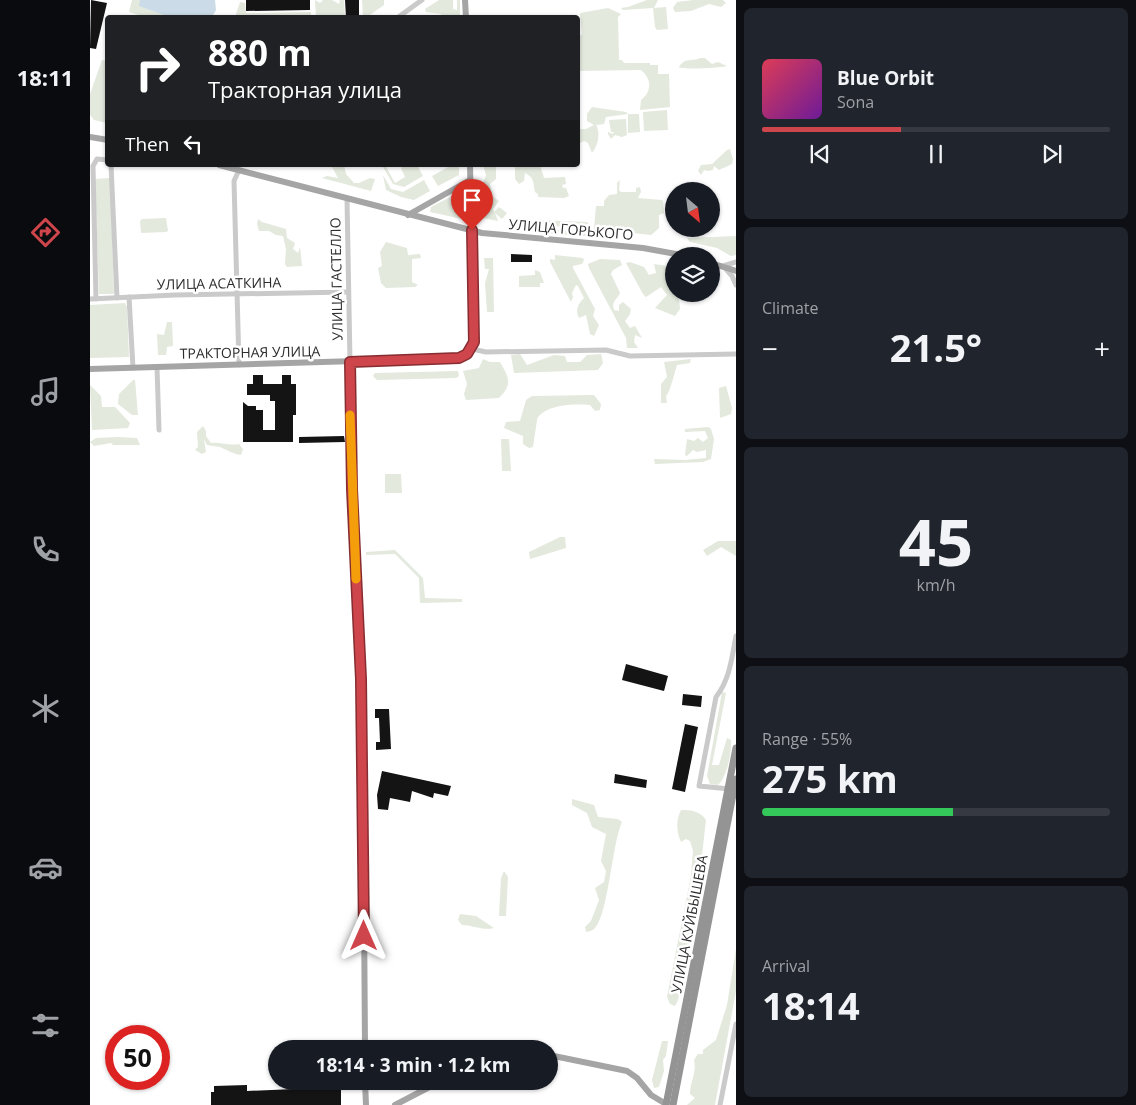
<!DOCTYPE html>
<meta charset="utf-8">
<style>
body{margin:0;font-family:"Open Sans",sans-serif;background:#20242c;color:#f1f3f6;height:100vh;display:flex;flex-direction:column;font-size:19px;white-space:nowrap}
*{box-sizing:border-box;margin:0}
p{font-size:16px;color:#9ea1a6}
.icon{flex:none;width:28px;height:28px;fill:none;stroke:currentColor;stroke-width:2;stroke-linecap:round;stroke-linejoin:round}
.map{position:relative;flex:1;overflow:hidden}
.drawer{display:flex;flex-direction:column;gap:8px;padding:8px;background:#0d0f14;width:400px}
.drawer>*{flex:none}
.banner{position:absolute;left:15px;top:15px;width:475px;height:152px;border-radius:5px;box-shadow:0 1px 4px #0004;background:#202124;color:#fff;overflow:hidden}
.needle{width:32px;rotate:152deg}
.buttons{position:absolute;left:575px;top:182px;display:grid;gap:10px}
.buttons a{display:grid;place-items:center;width:55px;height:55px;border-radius:50%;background:#171b24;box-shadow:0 1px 4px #0004;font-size:25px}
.speed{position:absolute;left:15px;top:1025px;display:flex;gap:10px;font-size:25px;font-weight:700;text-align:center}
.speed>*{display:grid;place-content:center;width:65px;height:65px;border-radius:50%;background:#171b24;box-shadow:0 1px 4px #0004;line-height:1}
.speed .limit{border:8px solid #d22;background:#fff;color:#111}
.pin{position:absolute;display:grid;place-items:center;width:42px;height:42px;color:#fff;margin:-51px -21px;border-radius:50% 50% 50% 0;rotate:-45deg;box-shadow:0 0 5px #0007}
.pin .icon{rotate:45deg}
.me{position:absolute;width:55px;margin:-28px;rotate:0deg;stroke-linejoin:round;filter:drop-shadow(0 0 4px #0008)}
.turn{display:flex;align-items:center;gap:18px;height:105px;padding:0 20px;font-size:22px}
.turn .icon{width:65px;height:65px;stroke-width:2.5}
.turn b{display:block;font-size:35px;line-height:42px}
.then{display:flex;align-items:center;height:48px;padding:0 20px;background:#0003;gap:10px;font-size:19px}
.big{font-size:38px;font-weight:700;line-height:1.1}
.drawer .widget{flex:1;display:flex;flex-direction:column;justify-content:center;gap:8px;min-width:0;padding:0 18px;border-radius:8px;background:#20242c}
.drawer .dial{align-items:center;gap:0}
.dial b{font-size:65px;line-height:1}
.song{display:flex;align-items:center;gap:15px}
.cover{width:60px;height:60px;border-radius:8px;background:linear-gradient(135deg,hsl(350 70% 55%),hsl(280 70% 35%))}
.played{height:5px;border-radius:2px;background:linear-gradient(90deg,#ce454b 40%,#363941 40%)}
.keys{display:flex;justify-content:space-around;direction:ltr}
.heat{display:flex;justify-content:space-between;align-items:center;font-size:28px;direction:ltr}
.charge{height:8px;border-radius:4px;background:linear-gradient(90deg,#34c759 55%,#363941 0)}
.trip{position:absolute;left:178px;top:1040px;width:290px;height:50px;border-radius:25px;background:#171b24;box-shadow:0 1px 4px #0004;font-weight:700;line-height:50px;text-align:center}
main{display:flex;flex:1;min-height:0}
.tabs{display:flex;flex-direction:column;width:90px;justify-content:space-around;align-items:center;background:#090b0e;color:#9ea1a6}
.tabs .icon{width:35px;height:35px}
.tabs .on{color:#ce454b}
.tabs b{font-size:22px;color:#f1f3f6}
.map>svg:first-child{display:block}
.green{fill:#e3e9dd}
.water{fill:#cbdbe7}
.building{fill:#141414}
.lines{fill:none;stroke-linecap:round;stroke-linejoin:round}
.minor{stroke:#cacaca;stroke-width:5}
.major{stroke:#a5a5a5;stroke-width:6}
.highway{stroke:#949494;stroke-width:7}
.route-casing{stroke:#862d31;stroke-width:12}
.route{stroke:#ce454b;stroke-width:9}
.slow{stroke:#f59e0b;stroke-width:9}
.labels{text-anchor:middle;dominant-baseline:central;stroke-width:5;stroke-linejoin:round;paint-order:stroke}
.street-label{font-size:14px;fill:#2d2d2d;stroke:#fff}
</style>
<main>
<nav class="tabs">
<b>18:11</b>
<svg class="icon on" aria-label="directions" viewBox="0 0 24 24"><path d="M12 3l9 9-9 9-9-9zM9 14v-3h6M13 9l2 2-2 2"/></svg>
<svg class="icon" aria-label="music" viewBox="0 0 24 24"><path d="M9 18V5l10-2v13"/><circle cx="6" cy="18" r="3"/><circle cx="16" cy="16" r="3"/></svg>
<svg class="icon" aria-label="phone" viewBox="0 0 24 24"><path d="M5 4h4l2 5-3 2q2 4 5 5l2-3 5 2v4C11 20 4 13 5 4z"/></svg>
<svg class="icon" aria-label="climate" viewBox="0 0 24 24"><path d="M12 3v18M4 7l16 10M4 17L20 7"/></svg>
<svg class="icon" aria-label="car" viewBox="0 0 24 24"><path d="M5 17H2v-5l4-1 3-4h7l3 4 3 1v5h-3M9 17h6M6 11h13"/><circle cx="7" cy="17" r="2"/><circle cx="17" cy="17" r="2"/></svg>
<svg class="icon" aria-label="filters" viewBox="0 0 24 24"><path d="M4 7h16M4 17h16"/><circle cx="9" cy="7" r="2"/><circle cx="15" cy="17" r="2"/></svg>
</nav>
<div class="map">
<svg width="646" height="1105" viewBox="0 0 646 1105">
<rect width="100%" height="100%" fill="#fff"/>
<g class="green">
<path d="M42,0h8v6l26,10 20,1h-41l-16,-5z"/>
<path d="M225,0l5,3 3,-3h9l7,4 1,-4h4l1,17h-29z"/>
<path d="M272,0h22v5l-17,12h-4z"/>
<path d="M349,0h14v9l4,1v-10h3v17h-18l-1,-3 -15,-2 -1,-3z"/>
<path d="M557,0h11l-4,8 12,-1 2,22 -11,1 -2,-3 -2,-19 -30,2 -2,-2 7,-1z"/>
<path d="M603,0h30l3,3 -5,4 -12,-3 -18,7 -16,1 -2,-4 4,-6z"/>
<path d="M150,2l5,1 1,10 65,-1v5h-76z"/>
<path d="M518,8l13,6 -3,3 1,43h3l2,3h26v2h8v9h11l1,33 -30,3 1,-10c11,-8 11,-21 0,-30l-63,1v-33l4,-4 -2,-21z"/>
<path d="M610,58h5l7,6 6,-2 9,4c-7,2 -43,4 -48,1 6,-10 13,-5 21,-9z"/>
<path d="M12,60l5,1v62l-13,-3 -4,-5v-21z"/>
<path d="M502,107l34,5 2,2h11l1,18 -12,1v-19l-22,3 -2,7 -8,1c5,8 2,21 -4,28l-4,-10 -4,-2 -6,3v-15h8l8,-4 -7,-4v-7z"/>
<path d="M577,110l1,20 -24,1 -1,-19z"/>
<path d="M536,119l1,16 -5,2 -7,-2 -4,4 -3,-5v-2l5,2 1,-2h-3l-2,-12z"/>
<path d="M640,149l3,10 -1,5 -13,6 -5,-4 -1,4 -5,1 -4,-1 -3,5 -3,-4 3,-6 11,-1 15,-14z"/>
<path d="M241,165h13l2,9 8,9h5l11,-5 5,1 -4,12 -49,-13 5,-2 11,2z"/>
<path d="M292,165h3l10,18 10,-6 -4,-9 5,-3h11l6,11 -19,11 -11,-3z"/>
<path d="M362,165h7v10l-21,11 -6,-10z"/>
<path d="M393,165h13v14l-6,5 2,12 7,5 -6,8 1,3 5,-5 8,6 -5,6 -7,-6 3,8 -15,-3 5,-20 -5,-14 3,-9z"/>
<path d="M425,165h25l4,13 21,-1 1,7 -4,1 1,3h3l3,8 -5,2 -26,-1v-3l-3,-2c-2,-9 0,-14 -10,-19l-1,8 -5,3 -4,-5z"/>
<path d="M293,175l8,14 12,3 21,-12 6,11 -16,9 -13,-3 -15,-7z"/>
<path d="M20,178l4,116h-15l-4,-115z"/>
<path d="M530,180l-1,10 2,2h15v-4l4,-1 1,5 -3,6 24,2 1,1 1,12 -5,2v13l-8,7 -57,-6 2,-23h8v-5l5,-6 8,-1v-11z"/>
<path d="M368,193l7,3c3,6 3,18 -3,23l-32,-7 1,-5z"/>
<path d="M76,218l2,13 -2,1 -25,1 -1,-12 2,-2z"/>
<path d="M168,219l4,3 24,7 1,9 8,5 -2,6 5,4 2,-6 2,19 -15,1 -2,-3 1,-15 -3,-13 -7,-1 -7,-4h-10l-2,-7z"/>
<path d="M447,220l50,2 3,4 -4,2 -49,-3 -2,-3z"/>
<path d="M445,228l79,7 -1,3 -72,-5 -5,-2z"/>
<path d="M646,236v19l-5,1 -14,-8 -27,-6 -3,-4z"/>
<path d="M296,242l21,6 1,7 12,-1 1,4 -9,1v23l6,3 -3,2 -29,1 -5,-5 -3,-15 4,-2 -2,-14z"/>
<path d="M465,255l28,3 1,2 -2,4 -9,2v2l22,41 -2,7 6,9 -5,11 -4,-2 -4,-19 -7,3c-4,-8 -1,-14 5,-20l-6,-12 -2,-1 -4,8 1,4 -2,5 -21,-40v-3l5,1z"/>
<path d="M394,258h9l1,54h-7l-2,-29 4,-14h-4z"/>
<path d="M510,259l20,1 2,5 -9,5 -2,4 9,19c-3,7 -9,8 -6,17l5,1v-6l4,-3 8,7 -1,5 -5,7 5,7 5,-2 7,12 -7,-3 -1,7 4,6h-11l-1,-10 -37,-70 -1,-4z"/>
<path d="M540,262l14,5 5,8 7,-2 -2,-9 20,3 -1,24 6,8 1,10 -5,7 -20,-8 12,-13 -6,-8 -15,10 -3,-3 -17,-31z"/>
<path d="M445,270l5,2 4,11h-4v4h-21v-11l16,-1z"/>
<path d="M35,303l2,4 2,50 -39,1v-53z"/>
<path d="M77,322h5l1,24 -6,1 -1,8h-8l-1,-21 7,1z"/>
<path d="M430,354l7,11 27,-10 11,1 2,6h13l7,-7 14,-1 2,9 -5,7 -84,3 -3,-18z"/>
<path d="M393,359l7,3h10c9,16 13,22 -1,36l-33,2 -2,-6 3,-10 -4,-13 16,-3z"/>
<path d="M601,359l-1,4 -13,2c-2,6 -7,28 -11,31l1,7h-6v-19l6,-7 -3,-15z"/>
<path d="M368,371l1,5 -3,2 -79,2 -4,-4 2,-3z"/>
<path d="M43,380h2l3,35h-6l-14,-11 1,-10z"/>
<path d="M0,385l11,11 1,11h13l15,16 -2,5 -36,2z"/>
<path d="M636,386l6,22 -1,6 -11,4 -1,-30z"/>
<path d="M504,395l7,9 -1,6 -5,1 -5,-6c-16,-1 -41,-1 -52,12 -1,1 -4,25 -5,30l-4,1 -6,-4v-8l-19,-8 2,-6 14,-1 6,-21 6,-4z"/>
<path d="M113,426l3,5v5l5,7c9,-1 17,3 28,1l4,5 -2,6c-8,-1 -14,-5 -21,-8 -4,-1 -9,-1 -13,-2l-3,-6 2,13 -4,2 -7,-4 3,-3 -1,-15z"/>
<path d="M618,427l3,2 3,10 -3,20 -8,3 -48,2 -1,-5 31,1 21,-2v-8l-9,2 -4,-2 -6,6 -2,-1 2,-16 7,2 4,-3 5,4 5,-4 -3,-7 -20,1v-3z"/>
<path d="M28,437l19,1 3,7h-27l-2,-2 -17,3 -4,-4 6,-4z"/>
<path d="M411,439h8l2,32h-9z"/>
<path d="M295,474h16l1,19h-17z"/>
<path d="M470,537h5l1,11 -36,11 -1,-7z"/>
<path d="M628,541h18v15l-15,-9 -14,9 -4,-6z"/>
<path d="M305,550l28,28 2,20 37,1v3l-42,1 -1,-25 -24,-24 -29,1v-3z"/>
<path d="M632,692l4,1 -14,72h7l8,-27 4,2c1,12 -4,37 -13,45l-8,-1 -3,-8z"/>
<path d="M482,799l22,6 4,12 20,2 4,3c-10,21 -14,96 -28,107 -2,2 -5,2 -8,3l-1,-5 6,-6 8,-21 -4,-12 9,-6 2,-11 -5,-10 5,-27 -14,-7 -5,-14 -15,-8z"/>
<path d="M591,810c11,0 19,1 25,10l-10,87 -18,93 -3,6 -5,-2 -3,-7 24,-121 2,-25 -3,-10 -4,-2 -5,3c-5,-11 -5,-22 0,-32z"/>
<path d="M414,871l4,6 -2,39h-7l2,-38z"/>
<path d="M370,914l16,2 18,12c-10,3 -22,-3 -32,-3l-4,-5z"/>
<path d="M646,949v42l-21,114h-28l8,-7 -5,-4c0,-12 7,-22 4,-34l4,-6h5v-4l13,-10 11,-35z"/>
<path d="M572,1041h6l-2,15 -3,4 1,11 -5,16 -5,1 -2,-8z"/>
</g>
<path class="water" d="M50,0h75l1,10 -4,7 -46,-1 -27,-10z"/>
<g class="building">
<path d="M1,0l16,3 -11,46 -6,-1z"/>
<path d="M156,0h64v10l-64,1z"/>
<path d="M255,0h14v18h-13z"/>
<path d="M421,254l21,1v7h-21z"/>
<path d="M163,375h10v9h19v-9h9v9h5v31h-3v27h-50v-40l5,4h8v4h7v20h12v-29h-5v-6h-23v-11h6z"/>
<path d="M254,436l1,6 -46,1v-6z"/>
<path d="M536,664l42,12 -4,15 -42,-11z"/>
<path d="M593,694l19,2 -1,11 -19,-2z"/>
<path d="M285,709h14l2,40 -15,1v-8h4l-1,-24h-4z"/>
<path d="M595,724l13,3 -13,65 -13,-3z"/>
<path d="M292,771l69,15 -3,10 -14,-3 -1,5 -21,-7 -2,11 -20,-4 -2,12 -10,-1 -1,-14z"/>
<path d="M525,774l32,6 -1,8 -32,-5z"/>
<path d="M157,1085v6l94,-4v18h-130v-13h3v-6z"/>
</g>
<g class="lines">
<g class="minor">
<path d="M307,18l25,-18"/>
<path d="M21,165l6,133"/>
<path d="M257,199l3,163"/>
<path d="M633,266l13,-4"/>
<path d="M635,268l7,8 4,9"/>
<path d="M39,297l4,71"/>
<path d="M0,299l85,-4 173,-3"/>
<path d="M6,299l-3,-133 4,-7 11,1"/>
<path d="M382,349l14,3 120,-2 24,6 106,-2"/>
<path d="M149,365l-5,-184 5,-11"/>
<path d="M67,367l2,63"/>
<path d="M640,789l-31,-3 17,-89c14,-18 16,-40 20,-61"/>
<path d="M630,1105l16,-81"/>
</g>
<g class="major">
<path d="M375,0l1,18"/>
<path d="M0,137l18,3"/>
<path d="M129,165l263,68 161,15 44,8"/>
<path d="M318,215l62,-35"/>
<path d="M621,263l25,8"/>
<path d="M260,362l13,403 2,284"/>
<path d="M0,369l369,-11 8,-3 7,-13 -4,-177"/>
<path d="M459,1055l78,16 10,7 14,17 15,9"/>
<path d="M275,1081l1,24"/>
<path d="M305,1105l46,-24"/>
</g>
<g class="highway">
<path d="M576,1105l70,-357"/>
<path d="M583,1105l63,-326"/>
</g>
</g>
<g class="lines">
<g class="route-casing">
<path id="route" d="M274,936l-3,-257 -9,-190 -2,-127 109,-4 8,-4 7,-12 -2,-112"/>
</g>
<use href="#route" class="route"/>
<path class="slow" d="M260,415l6,164"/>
</g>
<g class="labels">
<g class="street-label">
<text transform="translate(481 229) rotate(5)">УЛИЦА ГОРЬКОГО</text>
<text transform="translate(246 279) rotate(-91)">УЛИЦА ГАСТЕЛЛО</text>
<text transform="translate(129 283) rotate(-1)">УЛИЦА АСАТКИНА</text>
<text transform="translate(160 352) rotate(-1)">ТРАКТОРНАЯ УЛИЦА</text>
<text transform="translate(599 924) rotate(-79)">УЛИЦА КУЙБЫШЕВА</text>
</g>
</g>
</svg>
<div class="buttons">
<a><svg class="needle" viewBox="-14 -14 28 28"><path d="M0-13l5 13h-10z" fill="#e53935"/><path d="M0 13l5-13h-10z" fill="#9ea1a6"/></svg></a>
<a><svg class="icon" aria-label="layers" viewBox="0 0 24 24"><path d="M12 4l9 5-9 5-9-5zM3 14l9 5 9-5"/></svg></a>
</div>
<div class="speed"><div class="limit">50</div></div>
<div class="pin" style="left:382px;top:230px;background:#d93025"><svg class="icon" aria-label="arrive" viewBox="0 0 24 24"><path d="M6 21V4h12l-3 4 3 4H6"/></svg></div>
<svg class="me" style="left:274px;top:936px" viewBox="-20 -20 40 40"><path d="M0-17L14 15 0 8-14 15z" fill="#ce454b" stroke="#fff" stroke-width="4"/></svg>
<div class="trip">18:14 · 3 min · 1.2 km</div>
<div class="banner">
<div class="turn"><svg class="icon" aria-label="right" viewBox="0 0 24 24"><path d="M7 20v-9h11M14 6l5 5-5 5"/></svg><div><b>880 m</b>Тракторная улица</div></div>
<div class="then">Then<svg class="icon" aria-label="left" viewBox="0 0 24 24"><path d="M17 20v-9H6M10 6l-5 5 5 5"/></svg></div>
</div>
</div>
<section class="drawer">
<div class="widget">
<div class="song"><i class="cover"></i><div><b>Blue Orbit</b><p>Sona</p></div></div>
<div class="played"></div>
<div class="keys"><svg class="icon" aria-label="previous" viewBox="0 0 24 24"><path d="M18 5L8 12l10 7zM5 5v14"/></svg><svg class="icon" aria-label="pause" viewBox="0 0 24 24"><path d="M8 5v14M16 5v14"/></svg><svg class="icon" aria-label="next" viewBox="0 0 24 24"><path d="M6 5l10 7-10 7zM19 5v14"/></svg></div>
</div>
<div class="widget"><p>Climate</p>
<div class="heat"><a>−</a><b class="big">21.5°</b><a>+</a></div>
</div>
<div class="widget dial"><b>45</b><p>km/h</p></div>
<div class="widget"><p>Range · 55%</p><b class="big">275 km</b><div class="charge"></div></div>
<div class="widget"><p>Arrival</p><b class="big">18:14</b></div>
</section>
</main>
